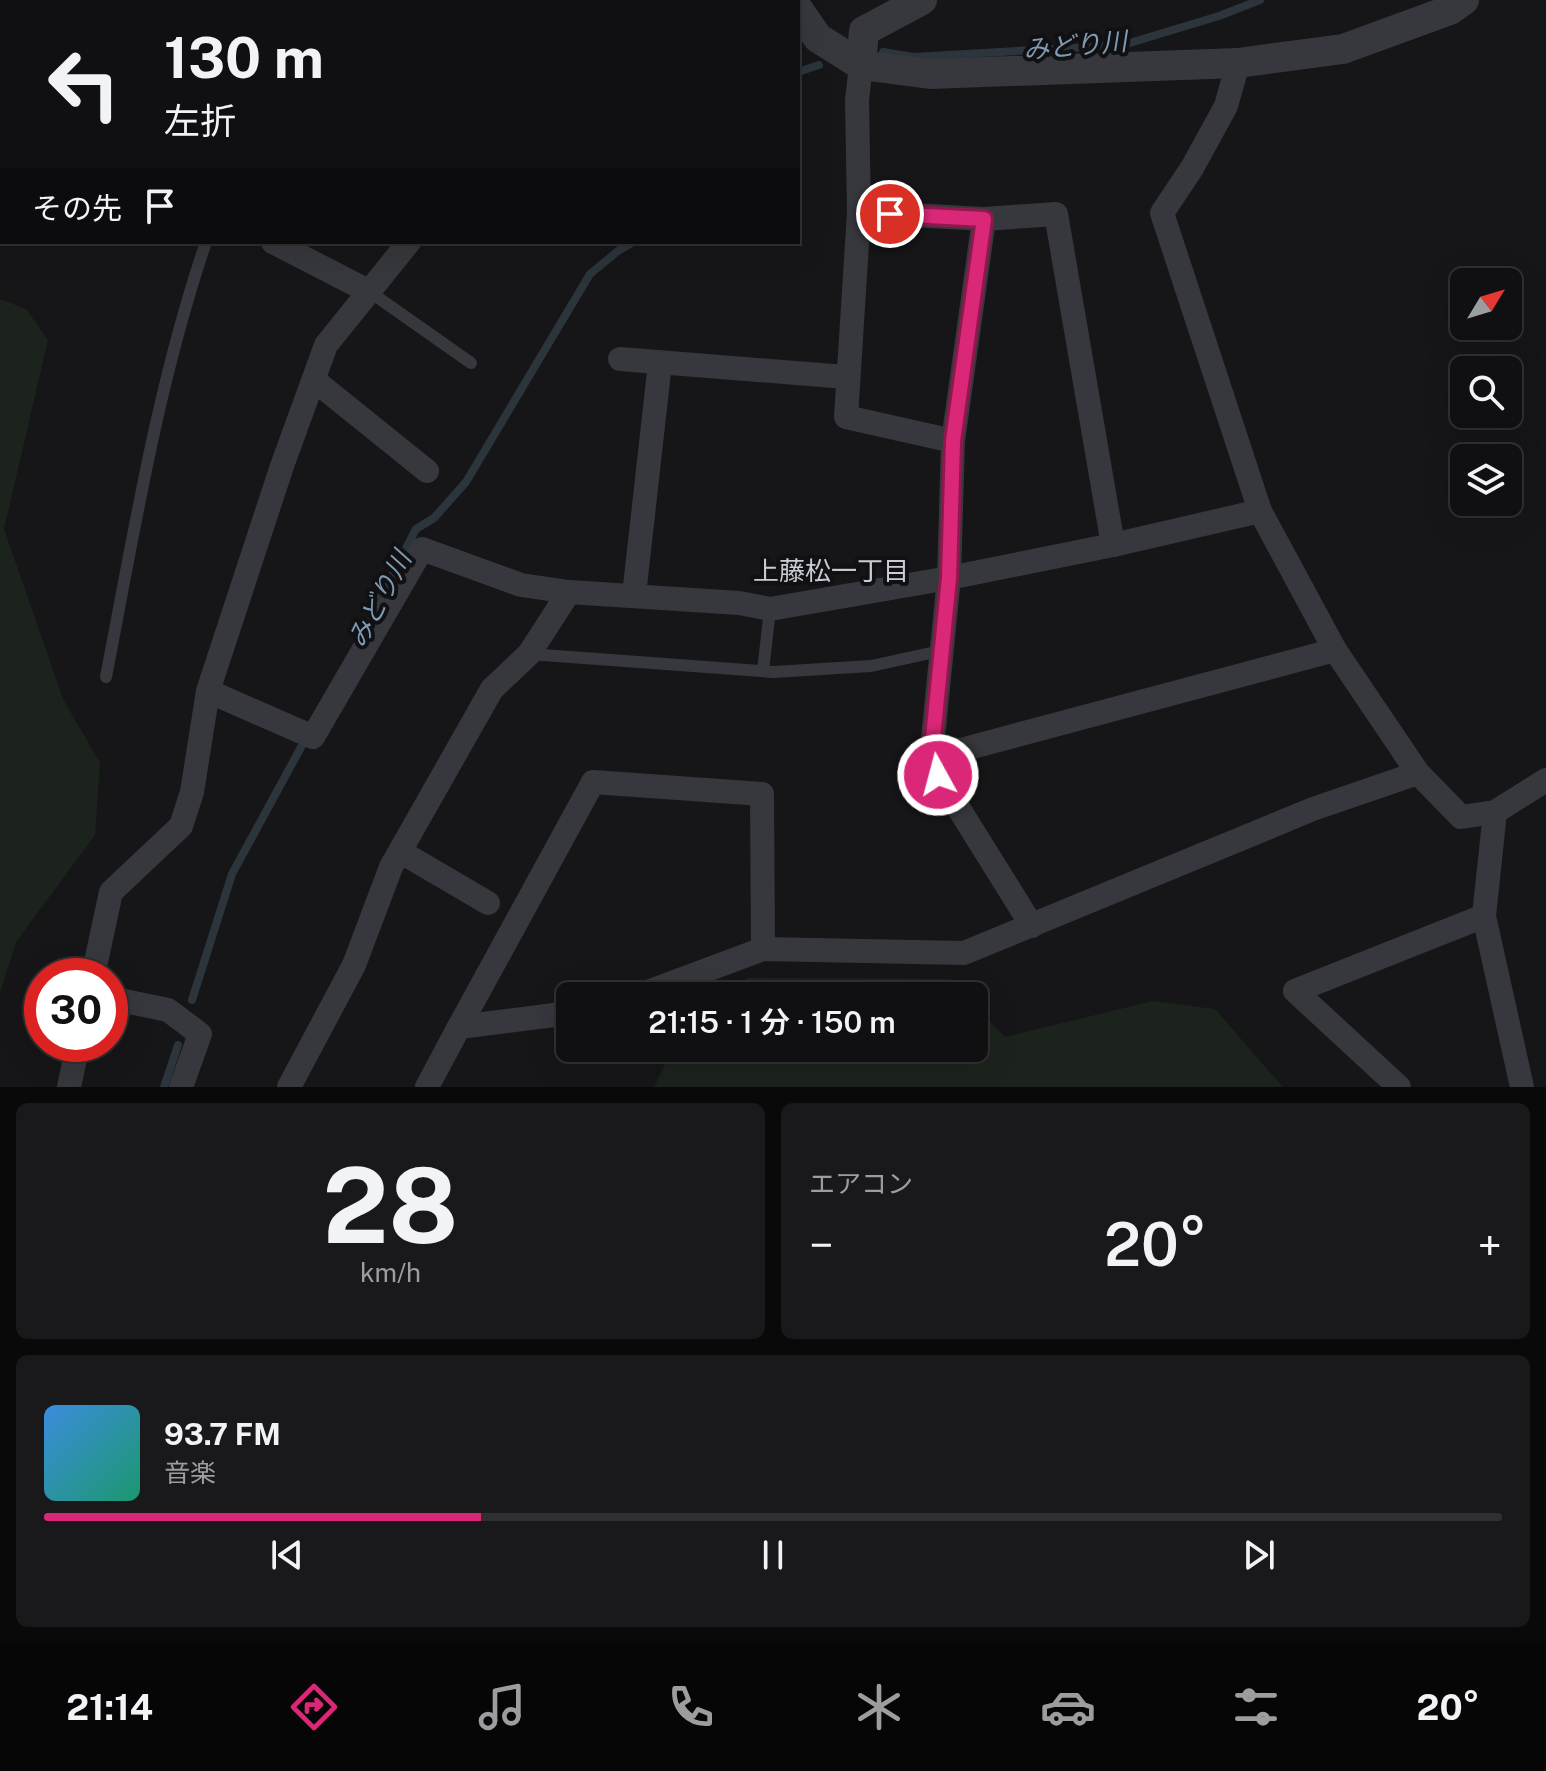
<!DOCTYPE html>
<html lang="ja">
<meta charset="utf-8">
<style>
body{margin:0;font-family:"Public Sans","Noto Sans JP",sans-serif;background:#19191b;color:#f1f3f6;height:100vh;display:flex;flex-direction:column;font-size:30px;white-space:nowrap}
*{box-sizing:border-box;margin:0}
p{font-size:26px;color:#9c9d9f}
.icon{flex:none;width:44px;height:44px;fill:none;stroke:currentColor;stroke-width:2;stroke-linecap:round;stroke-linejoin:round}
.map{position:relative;height:1087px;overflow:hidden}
.sheet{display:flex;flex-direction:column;gap:16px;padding:16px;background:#09090a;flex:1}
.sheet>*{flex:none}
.guide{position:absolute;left:0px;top:0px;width:800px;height:244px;box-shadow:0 8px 32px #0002,0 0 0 2px #303032;background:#101012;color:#f1f3f6;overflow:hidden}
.needle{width:52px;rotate:52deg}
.tools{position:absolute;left:1450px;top:268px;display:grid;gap:16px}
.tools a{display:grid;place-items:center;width:72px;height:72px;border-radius:12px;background:#101012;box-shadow:0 8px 32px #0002,0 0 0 2px #303032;font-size:40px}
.speed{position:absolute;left:24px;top:958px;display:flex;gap:16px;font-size:40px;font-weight:700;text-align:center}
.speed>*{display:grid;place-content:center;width:104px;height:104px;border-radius:50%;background:#101012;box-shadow:0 8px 32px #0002,0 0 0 2px #303032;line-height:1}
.speed .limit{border:12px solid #d22;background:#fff;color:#111}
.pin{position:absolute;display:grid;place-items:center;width:68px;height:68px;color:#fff;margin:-34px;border:4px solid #fff;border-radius:50%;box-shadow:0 2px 8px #0007}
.me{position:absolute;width:88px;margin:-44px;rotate:353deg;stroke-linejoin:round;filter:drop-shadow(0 0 6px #0008)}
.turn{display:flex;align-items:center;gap:28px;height:168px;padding:0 32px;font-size:36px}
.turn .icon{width:104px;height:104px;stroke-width:2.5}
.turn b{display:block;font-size:56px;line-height:68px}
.then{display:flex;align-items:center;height:76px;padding:0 32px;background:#0003;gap:16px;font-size:30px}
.big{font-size:60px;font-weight:600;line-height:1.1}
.sheet .widget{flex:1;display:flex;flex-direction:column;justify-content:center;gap:12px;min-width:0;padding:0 28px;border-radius:12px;background:#19191b}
.sheet .dial{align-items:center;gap:0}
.dial b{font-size:104px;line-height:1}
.song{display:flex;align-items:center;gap:24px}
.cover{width:96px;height:96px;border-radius:12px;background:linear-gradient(135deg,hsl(210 70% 55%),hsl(160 70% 35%))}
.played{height:8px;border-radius:4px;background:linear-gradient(90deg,#db2777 30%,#303032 30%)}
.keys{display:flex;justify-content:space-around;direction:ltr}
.heat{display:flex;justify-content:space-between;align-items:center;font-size:44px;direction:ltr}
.sheet .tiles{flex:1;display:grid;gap:16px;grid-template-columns:1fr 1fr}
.widget:last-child{grid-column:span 2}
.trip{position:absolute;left:556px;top:982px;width:432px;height:80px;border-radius:12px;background:#101012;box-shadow:0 8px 32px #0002,0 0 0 2px #303032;font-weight:600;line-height:80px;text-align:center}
.tab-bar{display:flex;height:128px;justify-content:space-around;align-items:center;background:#060607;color:#9c9d9f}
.tab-bar .icon{width:56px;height:56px}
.tab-bar .selected{color:#db2777}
.tab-bar b{font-size:36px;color:#f1f3f6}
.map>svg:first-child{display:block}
.green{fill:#1c231d}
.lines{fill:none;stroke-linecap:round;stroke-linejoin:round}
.stream{stroke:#2c353c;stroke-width:8}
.service{stroke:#37383d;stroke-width:12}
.minor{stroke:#37383d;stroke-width:24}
.tertiary{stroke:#37383d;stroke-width:30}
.route-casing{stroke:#8e194d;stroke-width:20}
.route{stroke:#db2777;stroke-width:14}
.labels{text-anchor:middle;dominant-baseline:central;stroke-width:8;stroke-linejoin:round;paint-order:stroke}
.water-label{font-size:26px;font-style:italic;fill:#7f9bb3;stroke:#111113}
.neighbourhood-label{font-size:26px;fill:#c9ccd4;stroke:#111113}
</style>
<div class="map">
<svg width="1546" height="1087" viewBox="0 0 1546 1087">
<rect width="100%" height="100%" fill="#161618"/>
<g class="green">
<path d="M0,299l26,10 22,31 -44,189 59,170 37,64 -5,72 -79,107 -16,50z"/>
<path d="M748,978l202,1 16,17h-245z"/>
<path d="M1153,1001l62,8 68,78h-629l19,-39h301v-43l31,32z"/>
</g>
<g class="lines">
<g class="stream">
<path d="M883,52l30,5 210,-12 96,-29 41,-16"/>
<path d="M798,72l21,-7"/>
<path d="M378,602l38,-73 18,-11 32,-36 124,-208 28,-23 15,-9"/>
<path d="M192,1000l40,-126 74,-136"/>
<path d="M164,1087l14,-42"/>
</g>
<g class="service">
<path d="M57,2l1,-2"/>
<path d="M657,2l3,-2"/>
<path d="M370,292l101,71"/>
<path d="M529,654l245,18 97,-6 69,-15"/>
<path d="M763,671l7,-62"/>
<path d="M106,677c28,-145 52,-294 100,-435"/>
</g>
<g class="minor">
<path d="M548,0l7,2"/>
<path d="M451,2v-2"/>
<path d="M1238,63l-12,43 -34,62 -30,45 98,298 75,139 83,123 43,44 34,-5 51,-32"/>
<path d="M861,65l-4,35 2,112 -13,205 107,24 -4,137 -18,180"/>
<path d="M859,212l125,7 72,-5 57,331"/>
<path d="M273,242l97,50"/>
<path d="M620,359l226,18"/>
<path d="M314,380l113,91"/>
<path d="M953,441l31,-222"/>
<path d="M634,595l26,-232"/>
<path d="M208,691l105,46 109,-188 99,36 48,7 170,11 31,6 179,-31 164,-33 147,-34"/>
<path d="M1495,812l-11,104 38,171"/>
<path d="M401,852l87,51"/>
<path d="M1032,926l-94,-151 -7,-17 404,-108"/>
<path d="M93,976l18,-84 70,-66 11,-34 16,-101 74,-225 44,-121 83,-103"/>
<path d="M637,996l126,-47 201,4 349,-144 105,-36"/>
<path d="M110,998l58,12 32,24 -19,53"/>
<path d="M459,1027l134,-245 169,12 1,155"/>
<path d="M69,1087l9,-43"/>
<path d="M289,1087l65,-122 37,-98 101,-178 37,-35 40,-62"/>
<path d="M427,1087l32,-60 111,-14"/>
<path d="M1399,1087l-104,-96 189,-75"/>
</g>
<g class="tertiary">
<path d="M798,9l20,29 43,27 69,9 308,-11 105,-14 107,-39 14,-10"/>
<path d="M861,65l3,-34 58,-31"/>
</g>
</g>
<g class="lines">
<g class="route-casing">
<path id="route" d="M890,214l94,5 -31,222 -4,137 -18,180 7,17"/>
</g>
<use href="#route" class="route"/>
</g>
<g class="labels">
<g class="water-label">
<text transform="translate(1075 45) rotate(-5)">みどり川</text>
<text transform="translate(379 599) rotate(-62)">みどり川</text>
</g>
<g class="neighbourhood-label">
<text x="831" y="570">上藤松一丁目</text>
</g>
</g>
</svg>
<div class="tools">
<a><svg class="needle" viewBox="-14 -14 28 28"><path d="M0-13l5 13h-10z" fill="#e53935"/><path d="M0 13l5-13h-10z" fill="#9c9d9f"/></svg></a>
<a><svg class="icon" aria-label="search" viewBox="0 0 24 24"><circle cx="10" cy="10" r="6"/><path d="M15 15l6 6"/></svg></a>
<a><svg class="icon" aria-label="layers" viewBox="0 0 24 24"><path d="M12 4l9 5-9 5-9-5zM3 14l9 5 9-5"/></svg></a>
</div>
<div class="speed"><div class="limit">30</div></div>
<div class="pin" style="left:890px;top:214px;background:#d93025"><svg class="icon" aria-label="arrive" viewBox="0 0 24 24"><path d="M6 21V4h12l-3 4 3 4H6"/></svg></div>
<svg class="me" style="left:938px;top:775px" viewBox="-20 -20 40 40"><circle r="17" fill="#db2777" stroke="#fff" stroke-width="3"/><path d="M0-11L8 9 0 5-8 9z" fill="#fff"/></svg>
<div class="trip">21:15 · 1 分 · 150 m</div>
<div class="guide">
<div class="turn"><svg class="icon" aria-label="left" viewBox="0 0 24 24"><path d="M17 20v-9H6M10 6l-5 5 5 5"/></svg><div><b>130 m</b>左折</div></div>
<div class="then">その先<svg class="icon" aria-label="arrive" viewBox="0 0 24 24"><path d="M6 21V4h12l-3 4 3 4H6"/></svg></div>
</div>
</div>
<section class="sheet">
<div class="tiles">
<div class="widget dial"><b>28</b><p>km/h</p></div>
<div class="widget"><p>エアコン</p>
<div class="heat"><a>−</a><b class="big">20°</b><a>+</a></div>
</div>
<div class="widget">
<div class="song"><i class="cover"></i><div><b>93.7 FM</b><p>音楽</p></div></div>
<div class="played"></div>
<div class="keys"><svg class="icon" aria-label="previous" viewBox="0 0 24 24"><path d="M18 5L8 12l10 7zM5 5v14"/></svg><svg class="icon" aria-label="pause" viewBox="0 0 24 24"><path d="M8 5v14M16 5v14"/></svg><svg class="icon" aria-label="next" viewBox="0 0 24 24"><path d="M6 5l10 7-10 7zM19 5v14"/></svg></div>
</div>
</div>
</section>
<nav class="tab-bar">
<b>21:14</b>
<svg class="icon selected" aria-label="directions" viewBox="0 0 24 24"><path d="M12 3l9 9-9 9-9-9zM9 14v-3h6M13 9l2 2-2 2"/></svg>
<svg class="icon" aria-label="music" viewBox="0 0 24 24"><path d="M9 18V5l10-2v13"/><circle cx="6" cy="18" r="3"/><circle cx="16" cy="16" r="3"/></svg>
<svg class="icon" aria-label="phone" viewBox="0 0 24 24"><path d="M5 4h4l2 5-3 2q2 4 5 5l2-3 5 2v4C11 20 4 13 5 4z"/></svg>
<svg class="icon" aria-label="climate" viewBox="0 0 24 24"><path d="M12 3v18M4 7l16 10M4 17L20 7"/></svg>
<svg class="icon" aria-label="car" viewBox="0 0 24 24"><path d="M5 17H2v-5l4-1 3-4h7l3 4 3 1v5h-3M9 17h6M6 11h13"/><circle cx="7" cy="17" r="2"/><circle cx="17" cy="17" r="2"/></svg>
<svg class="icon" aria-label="filters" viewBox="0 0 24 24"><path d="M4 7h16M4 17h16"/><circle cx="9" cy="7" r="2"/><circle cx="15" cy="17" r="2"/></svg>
<b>20°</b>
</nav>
